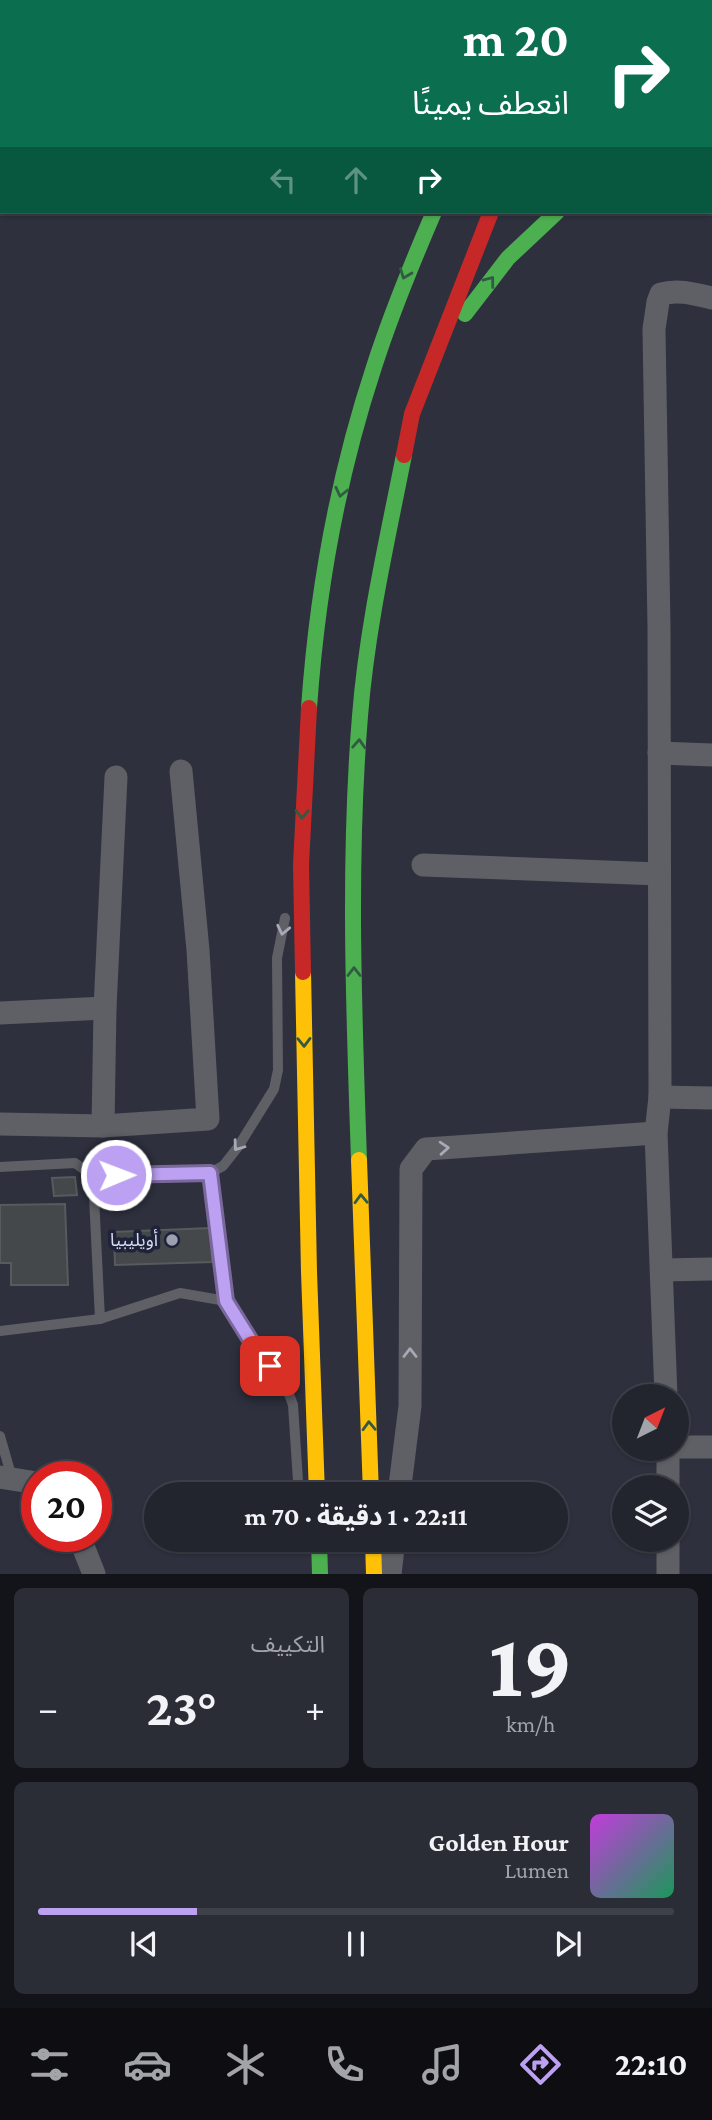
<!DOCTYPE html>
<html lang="ar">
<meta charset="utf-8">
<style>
body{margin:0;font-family:"Crimson Pro","Noto Sans Arabic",serif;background:#2a2c36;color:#f1f3f6;direction:rtl;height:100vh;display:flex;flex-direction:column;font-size:26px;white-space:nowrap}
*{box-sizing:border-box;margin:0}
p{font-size:23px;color:#a2a4aa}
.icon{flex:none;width:38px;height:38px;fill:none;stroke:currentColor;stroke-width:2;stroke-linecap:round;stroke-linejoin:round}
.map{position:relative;height:1574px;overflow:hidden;direction:ltr}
.sheet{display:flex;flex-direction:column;gap:14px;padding:14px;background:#131419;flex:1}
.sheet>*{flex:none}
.top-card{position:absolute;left:0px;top:0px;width:712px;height:214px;box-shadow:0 2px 5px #0004,0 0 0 2px #3f414a;direction:rtl;background:#0b6e4f;color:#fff;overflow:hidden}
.needle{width:46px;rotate:42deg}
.tools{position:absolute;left:612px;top:1384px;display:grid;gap:14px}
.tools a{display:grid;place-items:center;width:77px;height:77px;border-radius:50%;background:#22242e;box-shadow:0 2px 5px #0004,0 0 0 2px #3f414a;font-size:35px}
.speed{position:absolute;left:21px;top:1461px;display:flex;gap:14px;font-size:35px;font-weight:700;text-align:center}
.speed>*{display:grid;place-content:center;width:91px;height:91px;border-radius:50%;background:#22242e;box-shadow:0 2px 5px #0004,0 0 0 2px #3f414a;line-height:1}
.speed .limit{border:10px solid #d22;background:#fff;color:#111}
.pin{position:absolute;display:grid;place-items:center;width:60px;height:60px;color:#fff;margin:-30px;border-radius:14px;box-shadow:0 4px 10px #0006}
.me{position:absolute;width:77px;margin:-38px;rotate:89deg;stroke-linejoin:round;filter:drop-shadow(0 0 5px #0008)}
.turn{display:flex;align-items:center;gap:24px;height:147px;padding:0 28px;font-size:32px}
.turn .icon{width:91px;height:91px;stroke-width:2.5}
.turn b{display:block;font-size:49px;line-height:60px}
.lanes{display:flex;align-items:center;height:66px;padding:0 28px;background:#0003;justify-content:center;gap:35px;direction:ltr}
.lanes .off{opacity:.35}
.big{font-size:52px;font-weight:700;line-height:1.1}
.sheet .card{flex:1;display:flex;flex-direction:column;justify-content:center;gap:10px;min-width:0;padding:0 24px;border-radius:10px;background:#2a2c36}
.sheet .dial{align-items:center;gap:0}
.dial b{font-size:91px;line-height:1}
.song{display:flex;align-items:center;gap:21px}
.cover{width:84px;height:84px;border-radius:10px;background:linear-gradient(135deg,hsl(290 70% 55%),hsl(150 70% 35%))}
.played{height:7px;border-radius:4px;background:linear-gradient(90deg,#bca0f2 25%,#3f414a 25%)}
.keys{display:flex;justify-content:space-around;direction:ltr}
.heat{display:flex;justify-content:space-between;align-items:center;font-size:38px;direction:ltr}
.sheet .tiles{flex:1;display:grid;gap:14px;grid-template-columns:1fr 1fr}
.card:last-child{grid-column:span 2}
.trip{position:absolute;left:144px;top:1482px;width:424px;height:70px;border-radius:35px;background:#22242e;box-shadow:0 2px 5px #0004,0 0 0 2px #3f414a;font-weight:700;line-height:70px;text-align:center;direction:rtl}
.menu{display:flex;height:112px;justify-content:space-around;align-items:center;background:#0e0e12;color:#a2a4aa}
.menu .icon{width:49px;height:49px}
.menu .on{color:#bca0f2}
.menu b{font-size:32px;color:#f1f3f6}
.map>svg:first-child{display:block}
.building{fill:#44484a;stroke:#575b5c;stroke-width:2}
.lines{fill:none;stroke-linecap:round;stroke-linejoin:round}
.lane{stroke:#5e6065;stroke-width:10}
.street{stroke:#5e6065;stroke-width:23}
.fast{stroke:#4caf50;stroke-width:16}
.slow{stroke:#ffc107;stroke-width:16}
.jam{stroke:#c62828;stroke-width:16}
.oneway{stroke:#305a43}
.oneway2{stroke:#a7aab6}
.route-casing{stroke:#7a689d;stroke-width:18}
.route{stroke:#bca0f2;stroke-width:12}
.poi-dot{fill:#9ca0af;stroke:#1e223a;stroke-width:2.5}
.labels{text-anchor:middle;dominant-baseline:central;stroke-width:7;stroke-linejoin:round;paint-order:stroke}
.poi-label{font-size:18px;fill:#d8dcec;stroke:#1e223a;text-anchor:end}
</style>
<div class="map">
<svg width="712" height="1574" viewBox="0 0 712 1574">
<rect width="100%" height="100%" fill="#2e303e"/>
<g class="building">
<path d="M75,1177l2,18 -23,1 -2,-18z"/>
<path d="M65,1204l3,81h-57v-22h-11v-58z"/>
<path d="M211,1228l1,34 -97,3 -1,-33z"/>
</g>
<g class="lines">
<g class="lane">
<path d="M0,1167l75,-4 18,13 117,-3 13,-7 15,-19 36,-58 4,-19 -1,-112 8,-40"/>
<path d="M210,1173l16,128 28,45 32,40 7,19 5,76"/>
<path d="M93,1176l7,143"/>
<path d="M0,1331l100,-12 80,-26 46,8"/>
<path d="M0,1436l12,42"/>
</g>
<g class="street">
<path d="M659,753l53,2"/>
<path d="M423,865l236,9"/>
<path d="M0,1013l105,-5"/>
<path d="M660,1097l52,1"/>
<path d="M0,1124l103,2 105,-7 -10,-169 -17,-179"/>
<path d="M103,1126l2,-118 11,-231"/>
<path d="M662,1270l50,-1"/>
<path d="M666,1396l-10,-263 4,-36 -1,-469 -5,-299 4,-27 3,-8c17,-5 34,0 51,4"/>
<path d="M677,1447h35"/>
<path d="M0,1477l37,6"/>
<path d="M668,1488v-39"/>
<path d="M399,1494l11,-88 1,-237 15,-20 230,-16"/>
<path d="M79,1536l15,38"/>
<path d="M390,1574l4,-34"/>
<path d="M668,1574v-34"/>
</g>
<g class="fast">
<path d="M522,2l1,-2"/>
<path d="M465,314l43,-56 49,-46"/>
<path d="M309,708c8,-114 29,-232 65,-341 17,-53 38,-104 60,-155"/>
<path d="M359,1160c-5,-148 -11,-297 1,-444 7,-89 27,-175 44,-261"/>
<path d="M319,1540l1,34"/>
</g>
<g class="slow">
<path d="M552,2l1,-2"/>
<path d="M710,146h2"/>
<path d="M303,972l6,300 8,222"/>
<path d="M359,1160l12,334"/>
<path d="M373,1540l1,34"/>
</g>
<g class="jam">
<path d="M606,2l2,-2"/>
<path d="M404,455l8,-41 79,-202"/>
<path d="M303,972l-2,-107 8,-157"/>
</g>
</g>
<defs><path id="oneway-chevron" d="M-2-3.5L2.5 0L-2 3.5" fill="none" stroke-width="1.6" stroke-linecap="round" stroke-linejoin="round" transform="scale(1.75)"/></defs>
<g class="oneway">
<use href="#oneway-chevron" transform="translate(405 274) rotate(111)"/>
<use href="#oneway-chevron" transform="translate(490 281) rotate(-53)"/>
<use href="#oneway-chevron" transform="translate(341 492) rotate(103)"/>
<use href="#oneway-chevron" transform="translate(359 744) rotate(-87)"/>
<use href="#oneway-chevron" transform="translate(302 814) rotate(92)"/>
<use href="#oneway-chevron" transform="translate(354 972) rotate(-90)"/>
<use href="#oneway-chevron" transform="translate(304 1042) rotate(89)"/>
<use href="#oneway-chevron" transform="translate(361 1199) rotate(-92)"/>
<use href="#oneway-chevron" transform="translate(369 1426) rotate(-92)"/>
</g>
<g class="oneway2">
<use href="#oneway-chevron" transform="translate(283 930) rotate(102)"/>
<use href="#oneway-chevron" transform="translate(238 1146) rotate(126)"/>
<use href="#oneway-chevron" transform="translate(444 1148) rotate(-4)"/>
<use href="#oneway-chevron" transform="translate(410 1353) rotate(-90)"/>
</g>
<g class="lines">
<g class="route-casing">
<path id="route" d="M116,1175l94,-2 16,128 28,45 16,20"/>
</g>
<use href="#route" class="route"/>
</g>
<circle class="poi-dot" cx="172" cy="1240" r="7"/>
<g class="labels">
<g class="poi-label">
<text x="158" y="1240">أويليبيا</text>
</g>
</g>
</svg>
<div class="tools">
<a><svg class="needle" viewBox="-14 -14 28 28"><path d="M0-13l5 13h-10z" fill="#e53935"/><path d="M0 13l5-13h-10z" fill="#a2a4aa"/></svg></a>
<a><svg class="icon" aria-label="layers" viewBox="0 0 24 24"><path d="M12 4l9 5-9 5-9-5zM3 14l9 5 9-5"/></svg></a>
</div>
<div class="speed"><div class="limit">20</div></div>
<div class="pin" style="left:270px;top:1366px;background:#d93025"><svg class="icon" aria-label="arrive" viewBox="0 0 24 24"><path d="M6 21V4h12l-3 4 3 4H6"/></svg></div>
<svg class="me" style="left:116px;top:1175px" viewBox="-20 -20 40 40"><circle r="17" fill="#bca0f2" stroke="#fff" stroke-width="3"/><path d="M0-11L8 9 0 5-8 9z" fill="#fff"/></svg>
<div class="trip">22:11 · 1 دقيقة · 70 m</div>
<div class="top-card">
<div class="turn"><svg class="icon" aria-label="right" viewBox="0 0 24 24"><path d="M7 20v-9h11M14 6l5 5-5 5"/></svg><div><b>20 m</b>انعطف يمينًا</div></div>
<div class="lanes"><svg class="icon off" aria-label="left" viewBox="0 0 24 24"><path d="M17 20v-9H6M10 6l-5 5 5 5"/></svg><svg class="icon off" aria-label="ahead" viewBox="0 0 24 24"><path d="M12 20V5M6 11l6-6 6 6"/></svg><svg class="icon" aria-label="right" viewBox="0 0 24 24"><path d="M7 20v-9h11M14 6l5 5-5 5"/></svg></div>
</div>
</div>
<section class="sheet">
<div class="tiles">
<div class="card dial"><b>19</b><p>km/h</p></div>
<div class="card"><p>التكييف</p>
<div class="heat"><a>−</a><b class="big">23°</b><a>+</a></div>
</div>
<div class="card">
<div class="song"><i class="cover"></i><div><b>Golden Hour</b><p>Lumen</p></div></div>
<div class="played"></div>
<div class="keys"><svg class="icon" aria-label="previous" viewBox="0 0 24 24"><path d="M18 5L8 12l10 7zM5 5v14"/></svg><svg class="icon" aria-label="pause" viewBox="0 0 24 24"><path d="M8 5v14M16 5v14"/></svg><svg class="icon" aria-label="next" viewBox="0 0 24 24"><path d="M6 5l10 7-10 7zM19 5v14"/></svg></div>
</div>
</div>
</section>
<nav class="menu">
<b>22:10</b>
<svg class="icon on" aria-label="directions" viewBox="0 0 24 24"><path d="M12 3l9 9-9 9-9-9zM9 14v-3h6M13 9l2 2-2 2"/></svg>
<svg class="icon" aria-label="music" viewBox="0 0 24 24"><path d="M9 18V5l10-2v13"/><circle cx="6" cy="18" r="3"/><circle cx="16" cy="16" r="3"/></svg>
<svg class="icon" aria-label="phone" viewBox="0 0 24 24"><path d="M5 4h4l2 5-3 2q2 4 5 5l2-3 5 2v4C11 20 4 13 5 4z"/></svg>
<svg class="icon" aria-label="climate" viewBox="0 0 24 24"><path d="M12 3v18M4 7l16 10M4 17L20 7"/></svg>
<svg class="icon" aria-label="car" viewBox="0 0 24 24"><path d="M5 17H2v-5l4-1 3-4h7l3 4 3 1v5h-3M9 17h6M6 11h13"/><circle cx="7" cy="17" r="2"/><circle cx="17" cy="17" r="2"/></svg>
<svg class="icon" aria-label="filters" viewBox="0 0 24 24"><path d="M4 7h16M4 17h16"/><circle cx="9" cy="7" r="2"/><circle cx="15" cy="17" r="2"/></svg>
</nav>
